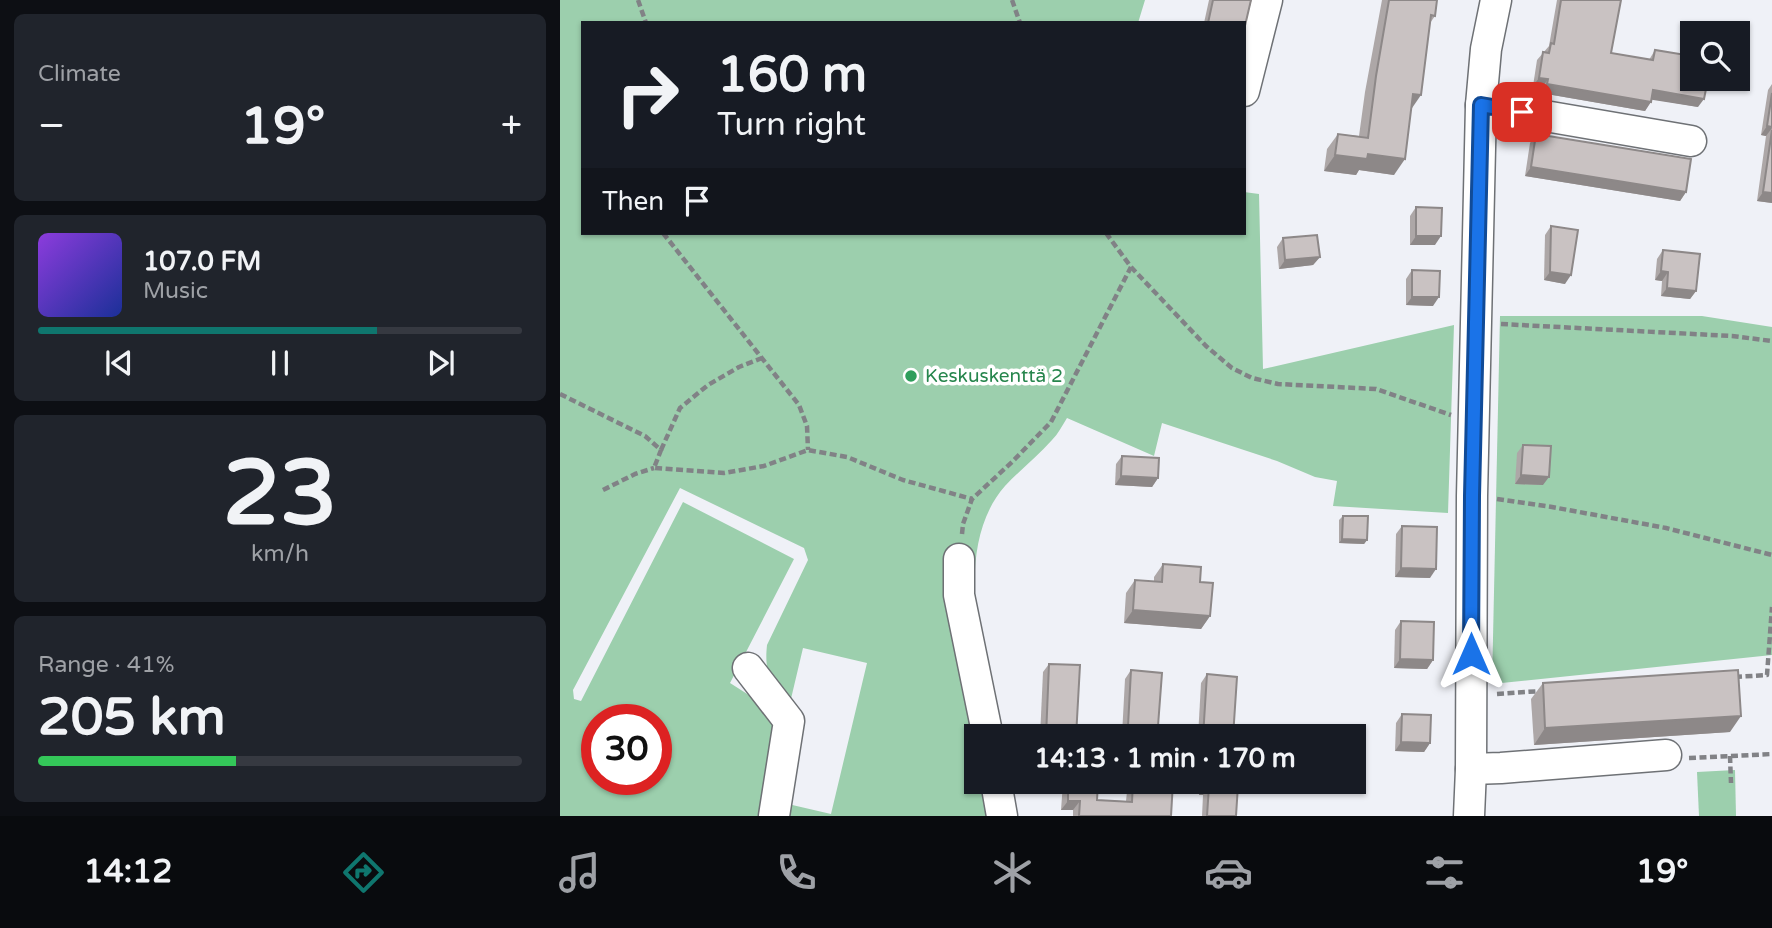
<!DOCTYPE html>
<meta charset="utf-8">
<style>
body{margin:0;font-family:"Varela Round",sans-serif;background:#20242c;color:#f1f3f6;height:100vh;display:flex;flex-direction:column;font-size:26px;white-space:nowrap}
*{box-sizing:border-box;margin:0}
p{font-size:23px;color:#9ea1a6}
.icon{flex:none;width:38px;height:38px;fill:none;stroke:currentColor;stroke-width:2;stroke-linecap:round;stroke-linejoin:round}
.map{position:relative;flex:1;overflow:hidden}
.sheet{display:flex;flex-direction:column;gap:14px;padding:14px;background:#0d0f14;width:560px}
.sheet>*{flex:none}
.guide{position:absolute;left:21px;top:21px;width:665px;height:214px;border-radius:0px;box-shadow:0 2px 5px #0004;background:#171b24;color:#f1f3f6;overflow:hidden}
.controls{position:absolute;left:1120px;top:21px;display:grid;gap:14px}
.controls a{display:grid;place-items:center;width:70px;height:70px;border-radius:0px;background:#171b24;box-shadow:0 2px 5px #0004;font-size:35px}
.speed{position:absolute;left:21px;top:704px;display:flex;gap:14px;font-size:35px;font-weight:700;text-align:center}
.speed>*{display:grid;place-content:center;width:91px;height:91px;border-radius:50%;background:#171b24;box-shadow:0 2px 5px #0004;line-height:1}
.speed .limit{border:10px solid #d22;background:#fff;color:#111}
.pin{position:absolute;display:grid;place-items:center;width:60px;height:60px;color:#fff;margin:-30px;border-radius:14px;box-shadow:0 4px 10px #0006}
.me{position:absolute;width:77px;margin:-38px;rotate:0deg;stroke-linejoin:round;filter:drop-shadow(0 0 5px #0008)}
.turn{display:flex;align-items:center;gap:24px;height:147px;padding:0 21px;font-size:32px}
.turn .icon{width:91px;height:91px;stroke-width:2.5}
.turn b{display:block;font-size:49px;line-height:60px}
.then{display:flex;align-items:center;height:66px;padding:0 21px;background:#0003;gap:14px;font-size:26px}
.big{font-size:52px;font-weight:700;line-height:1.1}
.sheet .widget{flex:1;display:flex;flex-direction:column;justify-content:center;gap:10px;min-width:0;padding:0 24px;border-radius:10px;background:#20242c}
.sheet .dial{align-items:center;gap:0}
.dial b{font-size:91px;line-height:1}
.song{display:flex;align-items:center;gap:21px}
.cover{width:84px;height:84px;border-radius:10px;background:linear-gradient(135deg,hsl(270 70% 55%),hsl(230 70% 35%))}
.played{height:7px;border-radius:4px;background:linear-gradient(90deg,#0f766e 70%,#363941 70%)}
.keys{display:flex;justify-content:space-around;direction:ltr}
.heat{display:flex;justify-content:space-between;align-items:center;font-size:38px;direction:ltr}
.charge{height:10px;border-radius:5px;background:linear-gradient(90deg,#34c759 41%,#363941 0)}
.trip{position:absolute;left:404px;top:724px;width:402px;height:70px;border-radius:0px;background:#171b24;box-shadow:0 2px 5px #0004;font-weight:700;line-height:70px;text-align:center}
.tab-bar{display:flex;height:112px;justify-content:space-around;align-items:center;background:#090b0e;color:#9ea1a6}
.tab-bar .icon{width:49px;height:49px}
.tab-bar .selected{color:#0f766e}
.tab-bar b{font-size:32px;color:#f1f3f6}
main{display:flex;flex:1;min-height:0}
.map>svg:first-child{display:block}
.green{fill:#9ccfad;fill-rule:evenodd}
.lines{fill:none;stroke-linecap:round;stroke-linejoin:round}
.minor-casing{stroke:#6e7175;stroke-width:33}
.path{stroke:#818286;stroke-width:4.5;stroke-dasharray:7 3.5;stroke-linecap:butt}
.minor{stroke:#fff;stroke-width:30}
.wall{fill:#ada7a7}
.shaded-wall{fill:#8d8888}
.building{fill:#c9c2c2;stroke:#8d8888;stroke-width:2}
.route-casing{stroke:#114b97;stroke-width:18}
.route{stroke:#1a73e8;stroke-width:12}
.leisure-dot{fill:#2e9e5b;stroke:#fff;stroke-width:2.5}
.labels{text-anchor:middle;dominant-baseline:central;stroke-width:7;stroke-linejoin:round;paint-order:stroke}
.leisure-label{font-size:19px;fill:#27864d;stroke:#fff;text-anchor:start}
</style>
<main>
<section class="sheet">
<div class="widget"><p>Climate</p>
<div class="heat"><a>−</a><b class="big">19°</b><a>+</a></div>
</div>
<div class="widget">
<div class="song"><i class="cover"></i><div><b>107.0 FM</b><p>Music</p></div></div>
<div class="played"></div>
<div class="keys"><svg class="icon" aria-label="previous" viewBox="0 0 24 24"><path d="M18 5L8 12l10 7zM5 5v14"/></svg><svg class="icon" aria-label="pause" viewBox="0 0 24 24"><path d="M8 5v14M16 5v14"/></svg><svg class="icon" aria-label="next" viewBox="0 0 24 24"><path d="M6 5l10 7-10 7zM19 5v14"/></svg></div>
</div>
<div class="widget dial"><b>23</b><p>km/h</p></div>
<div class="widget"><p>Range · 41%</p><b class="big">205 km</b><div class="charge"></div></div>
</section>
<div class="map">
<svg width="1212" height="816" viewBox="0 0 1212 816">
<rect width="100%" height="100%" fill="#eff1f7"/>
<g class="green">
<path d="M0,0h585l-7,23h-555v210h661v-41l15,2 4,175 191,-44 -6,188 -115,-7 4,-25 -22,-4 -38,-16 -115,-38 -8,33 -87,-38c-5,8 -9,16 -15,22 -15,17 -32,30 -47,46 -25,28 -32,70 -30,107l24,144h-23v45h31l5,34h-226l2,-12 43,10 36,-151 -64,-15 -13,55c-19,-21 -26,-29 -23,-58l41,-85 -4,-12 -124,-60 -107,202 1,9 7,2 102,-199 111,57 -64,124 22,14 30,37 -21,82h-201zM37,719h59v60h-59z"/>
<path d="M940,316h202l70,11v328l-280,29z"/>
<path d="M1175,770l1,46h-37l-2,-44z"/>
</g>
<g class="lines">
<g class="minor-casing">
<g id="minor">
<path d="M684,91l23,-91"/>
<path d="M921,105l210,36"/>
<path d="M399,559v36l29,142"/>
<path d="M188,668l41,53 -15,95"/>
<path d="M911,769l30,-1 165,-13"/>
<path d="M436,782l6,34"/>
<path d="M909,816l2,-47 1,-273 9,-391 5,-56 10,-49"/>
</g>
</g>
<g class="path">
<path d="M78,0l8,23"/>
<path d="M452,0l8,23"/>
<path d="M103,233l136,172 8,21 1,24"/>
<path d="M546,233l25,34 75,79 26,22 20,10 26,6 98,5 75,26"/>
<path d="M941,324l231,12 40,5"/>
<path d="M0,394l85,42 16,14 -7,18 70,5 40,-7 44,-16 39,7 56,23 69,19"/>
<path d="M101,450l19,-42 28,-23 31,-18 23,-9"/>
<path d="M43,490l32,-16 19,-6"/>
<path d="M937,499l55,8 114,21 106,27"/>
<path d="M402,534l1,-10 9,-25 40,-37 39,-40 80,-155"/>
<path d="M1175,677l32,-2 5,-68"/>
<path d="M937,694l44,-3"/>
<path d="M1170,756l1,27"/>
<path d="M1129,758l83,-4"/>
</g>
<use href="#minor" class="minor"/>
</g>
<g class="wall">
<path d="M649,0h42l-7,23h-40z"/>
<path d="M822,0h55l-2,16 -5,7 -19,86 -17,66 -35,-5 -3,5 -32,-4 3,-22 11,-15 21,2 6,-44z"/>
<path d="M997,0h64l-10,53 38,7 6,-10 43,57 -46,-8 -7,12 -104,-18 1,-5 -9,-2 4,-26 12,-14z"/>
<path d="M1212,84v119l-15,-2 9,-65 -5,-1 7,-45z"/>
<path d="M976,134l150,58 -6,9 -155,-25 5,-33z"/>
<path d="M856,207l19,38h-25v-29z"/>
<path d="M991,226l14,58 -21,-4 1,-45z"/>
<path d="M723,238l37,19 -7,8 -34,4 -2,-22z"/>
<path d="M1103,250l33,41 -6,8 -29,-3 1,-15 -7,-1 2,-21z"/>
<path d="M852,270l21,36 -27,-1v-26z"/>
<path d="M963,445l20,40 -28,-1 2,-31z"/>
<path d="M562,456l36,22 -6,9 -37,-2 1,-21z"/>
<path d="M783,516l24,24 -3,4 -25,-1v-23z"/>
<path d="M842,526l28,52 -35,-1 1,-43z"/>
<path d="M603,564l37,18 10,34 -9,13 -77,-6 2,-30 9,-13 19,2v-5z"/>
<path d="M841,621l32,39 -6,9 -33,-1 1,-38z"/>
<path d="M489,664l27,73h-36l3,-65z"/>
<path d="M571,670l27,56 9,11h-36l-9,-2 3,-56z"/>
<path d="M647,674l26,63h-35l3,-54z"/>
<path d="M983,683l187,49 -196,13 -3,-46z"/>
<path d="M842,714l28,29 -6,9 -29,-1 1,-28z"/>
<path d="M490,782h48l-1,18 29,1 2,-19h45l-2,34h-98v-6h-12l2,-27z"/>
<path d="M639,782h34l3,34h-34l1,-21h-4z"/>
</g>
<g class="shaded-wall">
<path d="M979,78l9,1 -6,9 -9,-2z"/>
<path d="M987,84l104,18 -6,9 -104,-18z"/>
<path d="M1093,90l51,9 -6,8 -51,-8z"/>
<path d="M853,94l8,1 -11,16z"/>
<path d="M1207,126l5,2 -6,8 -5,-1z"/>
<path d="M808,154l37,5 -11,16 -35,-5 -3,5 -32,-4 11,-16z"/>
<path d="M971,167l155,25 -6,9 -155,-25z"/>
<path d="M1203,192l9,1v10l-15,-2z"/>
<path d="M856,236h25l-6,9h-25z"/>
<path d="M760,257l-7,8 -34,4 6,-9z"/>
<path d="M1101,271l7,1 -6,9 -7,-1z"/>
<path d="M990,272l21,3 -6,9 -21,-4z"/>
<path d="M1107,288l29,3 -6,8 -29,-3z"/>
<path d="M852,297h27l-6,9 -27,-1z"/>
<path d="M961,475l28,2 -6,8 -28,-1z"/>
<path d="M561,476l37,2 -6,9 -37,-2z"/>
<path d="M782,539l25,1 -3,4 -25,-1z"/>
<path d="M841,568l35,1 -6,9 -35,-1z"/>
<path d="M573,610l77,6 -9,13 -77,-6z"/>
<path d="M840,659l33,1 -6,9 -33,-1z"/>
<path d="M1181,716l-11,16 -196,13 11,-17z"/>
<path d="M568,726l9,1 -6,9 -9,-1z"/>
<path d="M841,742l29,1 -6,9 -29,-1z"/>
<path d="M645,786h4l-6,9h-4z"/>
<path d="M508,801h12l-7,9h-12z"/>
</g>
<g class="building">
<path d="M653,0h38l-7,30v-7h-36z"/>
<path d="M829,0h48l-2,16 -4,-1 -10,80 -8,-1 -8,65 -37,-5 -1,5 -32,-4 3,-21 30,4 8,-62z"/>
<path d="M1001,0h60l-10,53 42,7 2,-10 37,6v23h16l-4,20 -51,-9 -2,12 -104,-18 1,-5 -9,-1 4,-26 6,1 2,-10 3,1z"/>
<path d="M1212,93v34l-5,-1z"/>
<path d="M1212,130v63l-9,-1z"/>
<path d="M976,134l155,25 -5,33 -155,-25z"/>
<path d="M856,207l26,1 -1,28h-25z"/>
<path d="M991,226l27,4 -7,45 -21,-3z"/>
<path d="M757,235l3,22 -35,3 -2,-22z"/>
<path d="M1103,250l37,4 -4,37 -29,-3 1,-16 -7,-1z"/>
<path d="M852,270l28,1 -1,26h-27z"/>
<path d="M963,445l28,1 -2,31 -28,-2z"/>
<path d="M562,456l37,2 -1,20 -37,-2z"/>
<path d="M783,516h25l-1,24 -25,-1z"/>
<path d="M842,526l35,1 -1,42 -35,-1z"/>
<path d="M603,564l38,3 -1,15 13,1 -3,33 -77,-6 2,-30 27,2z"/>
<path d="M841,621l33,1 -1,38 -33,-1z"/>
<path d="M489,664l31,1 -4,72h-30z"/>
<path d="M571,670l31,3 -4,53 9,1v10h-30v-10l-9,-1z"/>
<path d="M1178,670l3,46 -196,12 -2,-45z"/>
<path d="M647,674l30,3 -4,60h-30z"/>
<path d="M842,714l29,1 -1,28 -29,-1z"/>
<path d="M508,782h30l-1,18 35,2 1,-20h40l-2,34h-92l1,-15h-12z"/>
<path d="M645,782h28v3h5l-2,31h-29l2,-30h-4z"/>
</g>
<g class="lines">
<g class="route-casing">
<path id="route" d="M911,654l1,-158 9,-391 41,7"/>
</g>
<use href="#route" class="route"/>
</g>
<circle class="leisure-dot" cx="351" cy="376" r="7"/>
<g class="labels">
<g class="leisure-label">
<text x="365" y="376">Keskuskenttä 2</text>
</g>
</g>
</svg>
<div class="controls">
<a><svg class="icon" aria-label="search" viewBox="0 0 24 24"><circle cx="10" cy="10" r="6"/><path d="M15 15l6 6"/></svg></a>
</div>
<div class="speed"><div class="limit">30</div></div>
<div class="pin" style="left:962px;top:112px;background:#d93025"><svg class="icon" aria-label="arrive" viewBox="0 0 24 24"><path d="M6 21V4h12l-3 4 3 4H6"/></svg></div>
<svg class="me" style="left:911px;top:654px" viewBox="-20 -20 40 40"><path d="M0-17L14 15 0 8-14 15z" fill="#1a73e8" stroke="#fff" stroke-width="4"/></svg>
<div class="trip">14:13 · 1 min · 170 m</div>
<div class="guide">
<div class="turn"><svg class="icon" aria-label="right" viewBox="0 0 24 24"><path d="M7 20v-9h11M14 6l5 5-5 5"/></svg><div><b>160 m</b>Turn right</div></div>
<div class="then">Then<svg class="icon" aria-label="arrive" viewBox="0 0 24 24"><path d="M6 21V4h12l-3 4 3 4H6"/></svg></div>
</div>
</div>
</main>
<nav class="tab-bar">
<b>14:12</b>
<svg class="icon selected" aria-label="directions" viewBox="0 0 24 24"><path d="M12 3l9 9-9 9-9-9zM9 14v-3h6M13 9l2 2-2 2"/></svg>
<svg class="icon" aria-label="music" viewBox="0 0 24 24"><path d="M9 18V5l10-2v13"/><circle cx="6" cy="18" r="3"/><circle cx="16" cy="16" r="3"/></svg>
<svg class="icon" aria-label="phone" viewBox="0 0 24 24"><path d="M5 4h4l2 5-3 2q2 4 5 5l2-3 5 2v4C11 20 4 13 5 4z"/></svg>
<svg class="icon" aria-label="climate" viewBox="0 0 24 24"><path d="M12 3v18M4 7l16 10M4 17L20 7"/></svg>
<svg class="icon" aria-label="car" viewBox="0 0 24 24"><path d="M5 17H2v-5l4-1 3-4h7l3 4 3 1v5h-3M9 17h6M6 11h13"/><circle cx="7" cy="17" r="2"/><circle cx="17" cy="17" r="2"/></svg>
<svg class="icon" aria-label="filters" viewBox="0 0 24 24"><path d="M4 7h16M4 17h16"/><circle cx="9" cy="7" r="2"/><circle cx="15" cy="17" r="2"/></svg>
<b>19°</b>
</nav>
